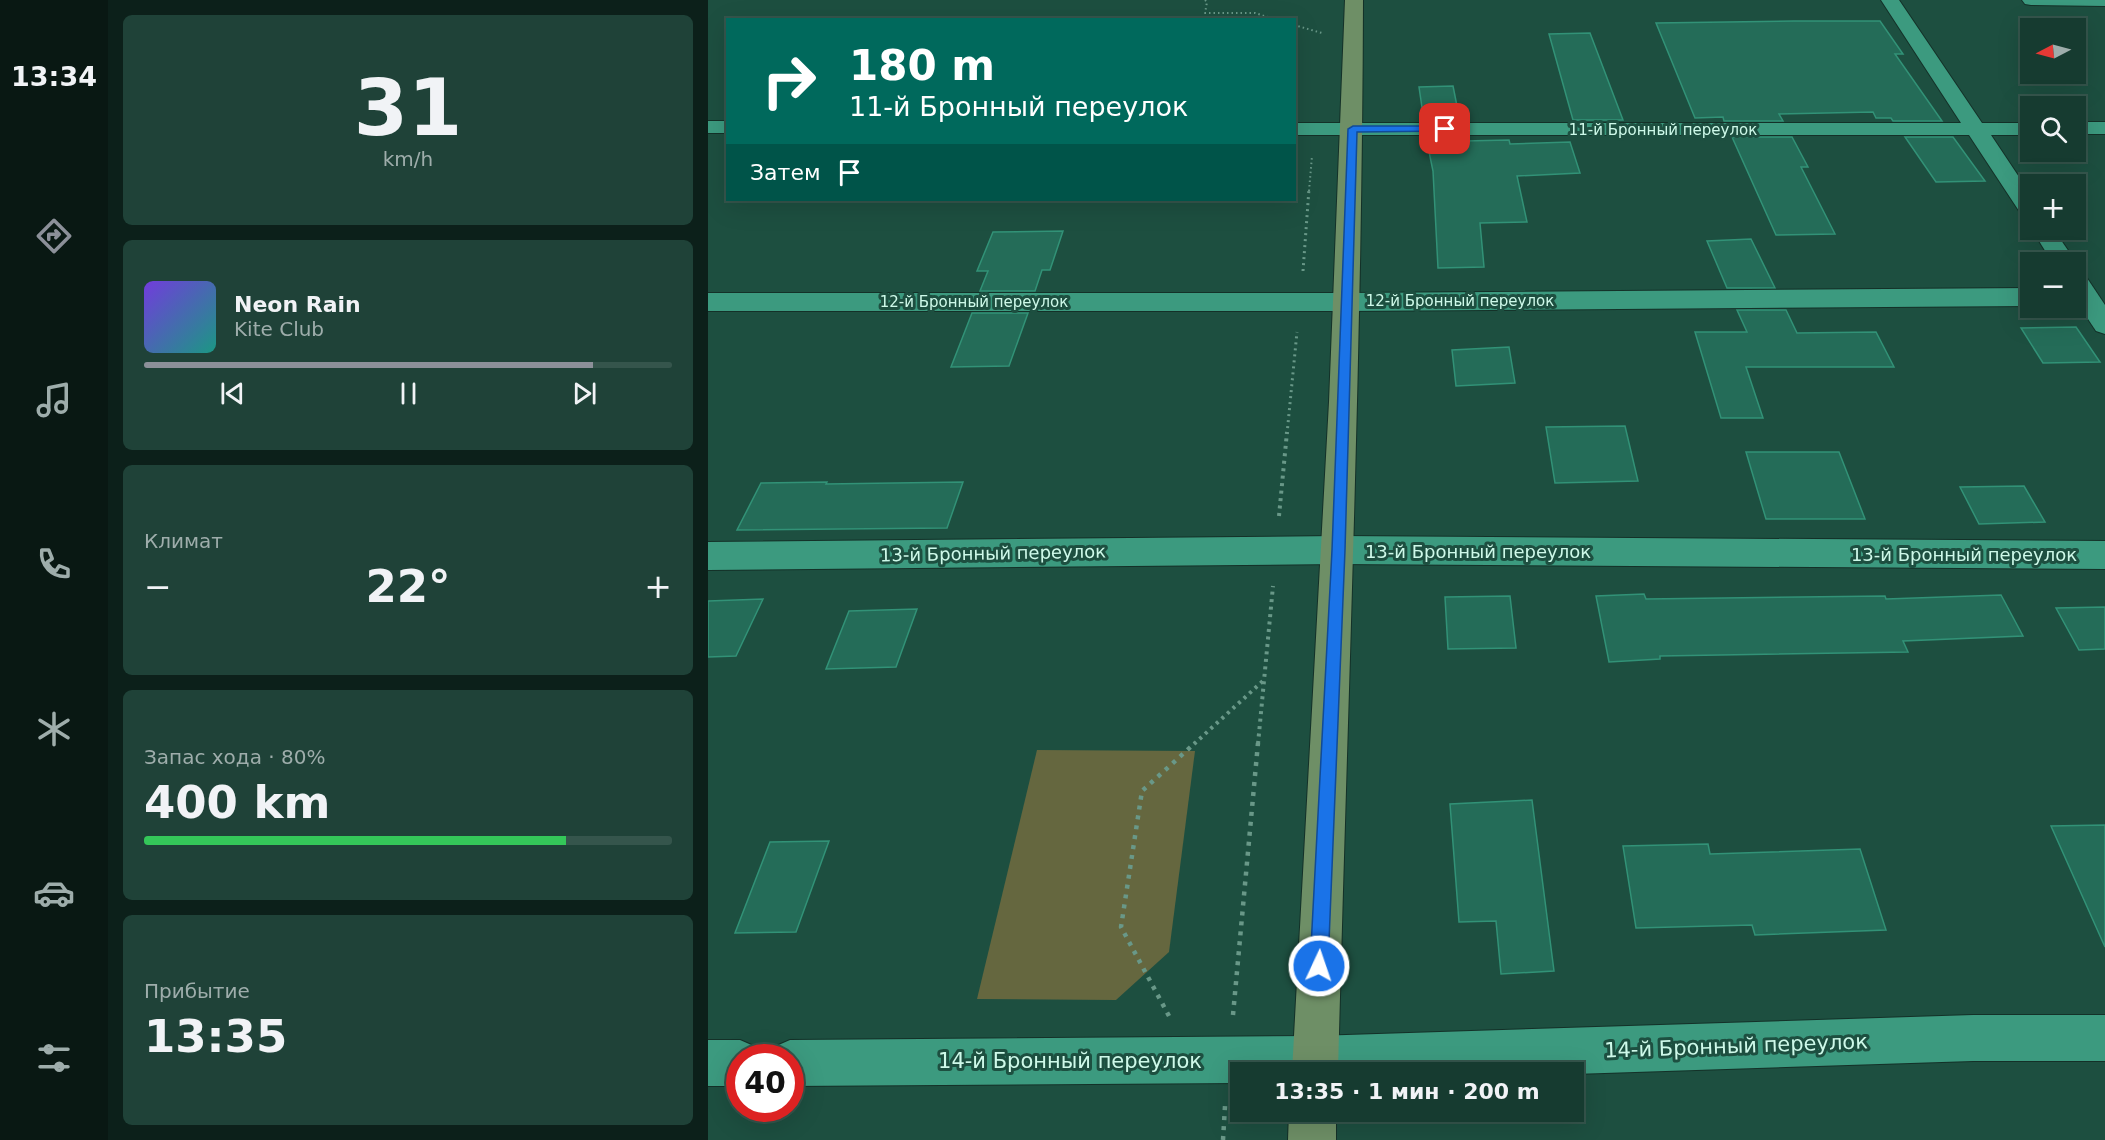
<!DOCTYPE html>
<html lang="ru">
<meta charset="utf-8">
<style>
body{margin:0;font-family:"DejaVu Sans",sans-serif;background:#1f4238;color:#f1f3f6;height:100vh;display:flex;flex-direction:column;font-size:22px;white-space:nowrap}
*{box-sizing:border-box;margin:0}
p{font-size:20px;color:#9eadab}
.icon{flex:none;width:33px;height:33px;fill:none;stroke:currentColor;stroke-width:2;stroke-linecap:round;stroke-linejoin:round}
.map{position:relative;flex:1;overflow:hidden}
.panel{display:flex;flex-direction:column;gap:15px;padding:15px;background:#0c201a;width:600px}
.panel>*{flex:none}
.hud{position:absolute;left:18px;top:18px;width:570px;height:183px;border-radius:0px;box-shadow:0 6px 24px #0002,0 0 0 2px #35554c;background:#00695c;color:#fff;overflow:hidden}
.needle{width:39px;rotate:264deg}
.tools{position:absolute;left:1312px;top:18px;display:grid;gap:12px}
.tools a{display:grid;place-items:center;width:66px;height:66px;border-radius:0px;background:#163b30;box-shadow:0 6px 24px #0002,0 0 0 2px #35554c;font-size:30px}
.speed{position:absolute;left:18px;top:1044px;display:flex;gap:12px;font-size:30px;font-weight:700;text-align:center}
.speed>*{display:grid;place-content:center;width:78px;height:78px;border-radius:50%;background:#163b30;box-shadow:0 6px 24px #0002,0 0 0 2px #35554c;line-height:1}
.speed .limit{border:9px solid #d22;background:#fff;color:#111}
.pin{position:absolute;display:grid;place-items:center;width:51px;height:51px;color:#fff;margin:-26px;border-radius:12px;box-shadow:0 3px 9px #0006}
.me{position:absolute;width:66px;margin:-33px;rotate:3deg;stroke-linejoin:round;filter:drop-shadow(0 0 4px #0008)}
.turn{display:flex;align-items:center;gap:21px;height:126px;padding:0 24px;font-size:27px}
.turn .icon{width:78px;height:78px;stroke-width:2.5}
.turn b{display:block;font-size:42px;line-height:51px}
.then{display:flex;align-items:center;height:57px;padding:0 24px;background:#0003;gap:12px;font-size:22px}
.big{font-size:45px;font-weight:800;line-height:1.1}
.panel .widget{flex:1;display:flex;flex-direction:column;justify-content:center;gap:9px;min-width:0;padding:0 21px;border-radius:9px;background:#1f4238}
.panel .dial{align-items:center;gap:0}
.dial b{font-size:78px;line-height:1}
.song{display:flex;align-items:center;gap:18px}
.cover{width:72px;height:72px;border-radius:9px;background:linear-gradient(135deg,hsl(260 70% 55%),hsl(170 70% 35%))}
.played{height:6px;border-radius:3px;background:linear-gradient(90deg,#8c9099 85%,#35554c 85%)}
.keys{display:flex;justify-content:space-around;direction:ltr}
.heat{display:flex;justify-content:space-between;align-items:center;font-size:33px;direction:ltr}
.charge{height:9px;border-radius:4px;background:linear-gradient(90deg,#34c759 80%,#35554c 0)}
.trip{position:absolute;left:522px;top:1062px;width:354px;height:60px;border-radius:0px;background:#163b30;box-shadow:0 6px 24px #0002,0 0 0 2px #35554c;font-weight:800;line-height:60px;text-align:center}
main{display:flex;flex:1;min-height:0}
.tab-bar{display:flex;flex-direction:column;width:108px;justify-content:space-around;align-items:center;background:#091813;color:#9eadab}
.tab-bar .icon{width:42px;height:42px}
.tab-bar .active{color:#8c9099}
.tab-bar b{font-size:27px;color:#f1f3f6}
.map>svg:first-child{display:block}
.green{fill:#65673f}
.building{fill:#246c58;stroke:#329277;stroke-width:1.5}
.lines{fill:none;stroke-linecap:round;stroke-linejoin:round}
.street-casing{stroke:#143128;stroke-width:2}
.secondary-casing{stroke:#143128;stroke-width:2}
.path-far3{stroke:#699888;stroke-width:2;stroke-dasharray:1.5 3;stroke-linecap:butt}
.path-far2{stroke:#699888;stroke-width:3;stroke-dasharray:2 4;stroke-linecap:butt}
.path-far1{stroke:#699888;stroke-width:4;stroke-dasharray:3 4.5;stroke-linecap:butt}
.path{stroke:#699888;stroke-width:4.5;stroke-dasharray:4 6;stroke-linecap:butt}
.street{fill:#3c9a7f;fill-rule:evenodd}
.secondary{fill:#6e8f66;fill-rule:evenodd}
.route{fill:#1a73e8;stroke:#114b97;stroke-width:1.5}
.labels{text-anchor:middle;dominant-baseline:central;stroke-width:6;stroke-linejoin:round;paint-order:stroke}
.far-street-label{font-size:15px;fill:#cef9e9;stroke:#1d4f40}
.street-label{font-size:18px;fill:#cef9e9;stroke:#1d4f40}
.near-street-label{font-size:21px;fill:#cef9e9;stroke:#1d4f40}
</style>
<main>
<nav class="tab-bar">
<b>13:34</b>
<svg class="icon active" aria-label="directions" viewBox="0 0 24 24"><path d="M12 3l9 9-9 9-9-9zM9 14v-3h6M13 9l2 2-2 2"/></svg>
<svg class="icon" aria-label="music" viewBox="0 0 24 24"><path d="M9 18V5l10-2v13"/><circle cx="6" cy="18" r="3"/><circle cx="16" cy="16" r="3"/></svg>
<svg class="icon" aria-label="phone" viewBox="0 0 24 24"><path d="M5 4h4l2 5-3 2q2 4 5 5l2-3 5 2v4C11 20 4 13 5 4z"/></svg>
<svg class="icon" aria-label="climate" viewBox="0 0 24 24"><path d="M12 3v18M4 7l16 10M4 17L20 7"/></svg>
<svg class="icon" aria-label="car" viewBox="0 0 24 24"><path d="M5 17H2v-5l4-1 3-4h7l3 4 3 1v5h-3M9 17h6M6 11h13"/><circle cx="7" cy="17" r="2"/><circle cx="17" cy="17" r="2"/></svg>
<svg class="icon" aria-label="filters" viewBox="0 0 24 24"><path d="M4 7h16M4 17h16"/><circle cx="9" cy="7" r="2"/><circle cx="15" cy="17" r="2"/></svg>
</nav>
<section class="panel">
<div class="widget dial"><b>31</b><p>km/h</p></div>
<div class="widget">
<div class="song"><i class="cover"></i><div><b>Neon Rain</b><p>Kite Club</p></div></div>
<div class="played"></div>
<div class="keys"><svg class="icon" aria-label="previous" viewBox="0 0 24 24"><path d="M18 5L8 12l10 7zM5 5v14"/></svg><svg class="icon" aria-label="pause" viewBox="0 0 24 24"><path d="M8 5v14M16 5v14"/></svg><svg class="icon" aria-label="next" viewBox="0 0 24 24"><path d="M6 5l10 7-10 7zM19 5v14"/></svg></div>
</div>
<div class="widget"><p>Климат</p>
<div class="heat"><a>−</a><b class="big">22°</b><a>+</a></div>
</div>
<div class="widget"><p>Запас хода · 80%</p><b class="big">400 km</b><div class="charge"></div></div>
<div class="widget"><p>Прибытие</p><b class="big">13:35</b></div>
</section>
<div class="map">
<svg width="1397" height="1140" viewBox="0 0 1397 1140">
<rect width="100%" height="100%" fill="#1d4f40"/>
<path class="green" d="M329,750l158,1 -26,201 -53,48 -139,-1z"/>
<g class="building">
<path d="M1086,21h86l23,33h-8l47,67h-49l-2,-3h-15l-3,-6 -94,2 4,7h-59l-1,-4 -28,1 -39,-95z"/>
<path d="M882,33l33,87h-50l-24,-86z"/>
<path d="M745,86l7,35h-36l-5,-34z"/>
<path d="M718,137h37l1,4 45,-1 1,4 60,-2 10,31 -63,3 10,46 -47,1 4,44 -46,1 -5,-97z"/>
<path d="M1024,137h60l16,30h-7l34,67 -59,1z"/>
<path d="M1197,137h48l32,44 -49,1z"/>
<path d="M355,231l-13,39h-8l-7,21h-55l8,-20h-11l16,-39z"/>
<path d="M1043,239l24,49h-48l-20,-47z"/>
<path d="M1029,310h49l11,23 79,-1 18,35h-148l17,51h-42l-26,-86h52z"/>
<path d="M264,313h56l-19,53 -58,1z"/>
<path d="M1368,327l24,35 -57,1 -22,-35z"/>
<path d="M801,347l6,36 -59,3 -4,-36z"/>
<path d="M917,426l13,55 -83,2 -9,-56z"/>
<path d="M1038,452h93l26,67h-99z"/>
<path d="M119,482l-1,2 137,-2 -16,46 -210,2 24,-47z"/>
<path d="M1316,486l21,36 -66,2 -19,-37z"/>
<path d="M936,594l2,5 239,-3 1,3 115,-4 22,41 -120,5 5,11 -248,4v3l-51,3 -13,-66z"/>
<path d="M802,596l6,52 -68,1 -3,-52z"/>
<path d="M55,599l-27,57 -28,1v-56z"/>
<path d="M1397,607v42l-26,1 -23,-42z"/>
<path d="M209,609l-21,58 -70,2 23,-58z"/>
<path d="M824,800l22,171 -53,3 -5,-53 -37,1 -9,-118z"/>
<path d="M1397,825v122l-54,-121z"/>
<path d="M121,841l-33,91 -61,1 35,-91z"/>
<path d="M1000,844l2,10 150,-5 26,81 -131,5 -3,-10 -116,3 -13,-82z"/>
</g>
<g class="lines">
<g class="street-casing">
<g id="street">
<path d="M1173,0h18l83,123h49v12h-40l40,60v24l-8,-2 -54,-82h-675v-12h667z"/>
<path d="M1314,0h83v6l-74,-1 -6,-1z"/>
<rect x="0" y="121" width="20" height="12"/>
<rect x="1368" y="122" width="29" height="12"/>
<path d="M1323,228l23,2 22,32v1l-24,-1z"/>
<path d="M1368,273l9,2 20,30v29l-9,-3 -20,-30z"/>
<path d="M1323,288v18l-685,5h-638v-18h638z"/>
<path d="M630,536l767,5v28l-767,-5 -630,6v-28z"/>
<path d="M1265,1015h132v46h-132l-399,13 -334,-2v11l-450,3v-28h-21l5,-11 16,-7 525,-4z"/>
<path d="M0,1040h32l16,7 5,11h-21v28h-32z"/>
</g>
</g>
<g class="secondary-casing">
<g id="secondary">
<path d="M637,0h18c-1,358 -16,715 -25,1072h-46l37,-670z"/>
<path d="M581,1112h47v28h-48z"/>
</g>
</g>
<g class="path-far3">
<path d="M497,0l2,2 -2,11h50l22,7"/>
<path d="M586,25l28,8"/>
<path d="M601,191l3,-35"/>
</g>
<g class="path-far2">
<path d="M595,271l6,-82"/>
<path d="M579,434l10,-102"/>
</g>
<g class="path-far1">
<path d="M571,516l8,-84"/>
<path d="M486,744l70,-64"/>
<path d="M550,744l15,-158"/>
</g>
<g class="path">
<path d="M525,1015l25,-272"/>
<path d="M461,1016l-48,-89 21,-136 53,-48"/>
<path d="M515,1140l2,-34"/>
</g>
<use href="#street" class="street"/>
<use href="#secondary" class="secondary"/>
</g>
<path class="route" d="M737,126l5,3 -2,2 -91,1 -12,418 -17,416 -2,7 -7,2 -6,-2 -3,-7 22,-416 16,-421 5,-3z"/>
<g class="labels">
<g class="far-street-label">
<text x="955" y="130">11-й Бронный переулок</text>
<text x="752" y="301">12-й Бронный переулок</text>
<text x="266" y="302">12-й Бронный переулок</text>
</g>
<g class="street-label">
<text x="770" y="551">13-й Бронный переулок</text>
<text transform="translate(285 553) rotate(-1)">13-й Бронный переулок</text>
<text x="1256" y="554">13-й Бронный переулок</text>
</g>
<g class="near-street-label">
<text transform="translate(1028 1046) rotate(-2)">14-й Бронный переулок</text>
<text x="362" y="1061">14-й Бронный переулок</text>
</g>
</g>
</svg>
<div class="tools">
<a><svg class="needle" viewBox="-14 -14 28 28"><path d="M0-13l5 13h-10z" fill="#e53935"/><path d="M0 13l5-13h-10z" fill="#9eadab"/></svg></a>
<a><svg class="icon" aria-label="search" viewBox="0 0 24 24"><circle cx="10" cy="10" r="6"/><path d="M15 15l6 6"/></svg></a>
<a>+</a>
<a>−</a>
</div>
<div class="speed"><div class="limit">40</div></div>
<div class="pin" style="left:737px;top:129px;background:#d93025"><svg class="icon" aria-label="arrive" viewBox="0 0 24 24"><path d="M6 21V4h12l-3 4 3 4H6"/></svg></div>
<svg class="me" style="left:611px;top:966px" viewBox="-20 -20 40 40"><circle r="17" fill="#1a73e8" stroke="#fff" stroke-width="3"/><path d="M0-11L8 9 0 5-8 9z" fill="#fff"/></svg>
<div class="trip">13:35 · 1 мин · 200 m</div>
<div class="hud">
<div class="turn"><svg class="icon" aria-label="right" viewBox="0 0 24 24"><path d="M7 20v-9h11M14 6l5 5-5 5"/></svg><div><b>180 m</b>11-й Бронный переулок</div></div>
<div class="then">Затем<svg class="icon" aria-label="arrive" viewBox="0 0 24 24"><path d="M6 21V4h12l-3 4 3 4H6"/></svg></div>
</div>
</div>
</main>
